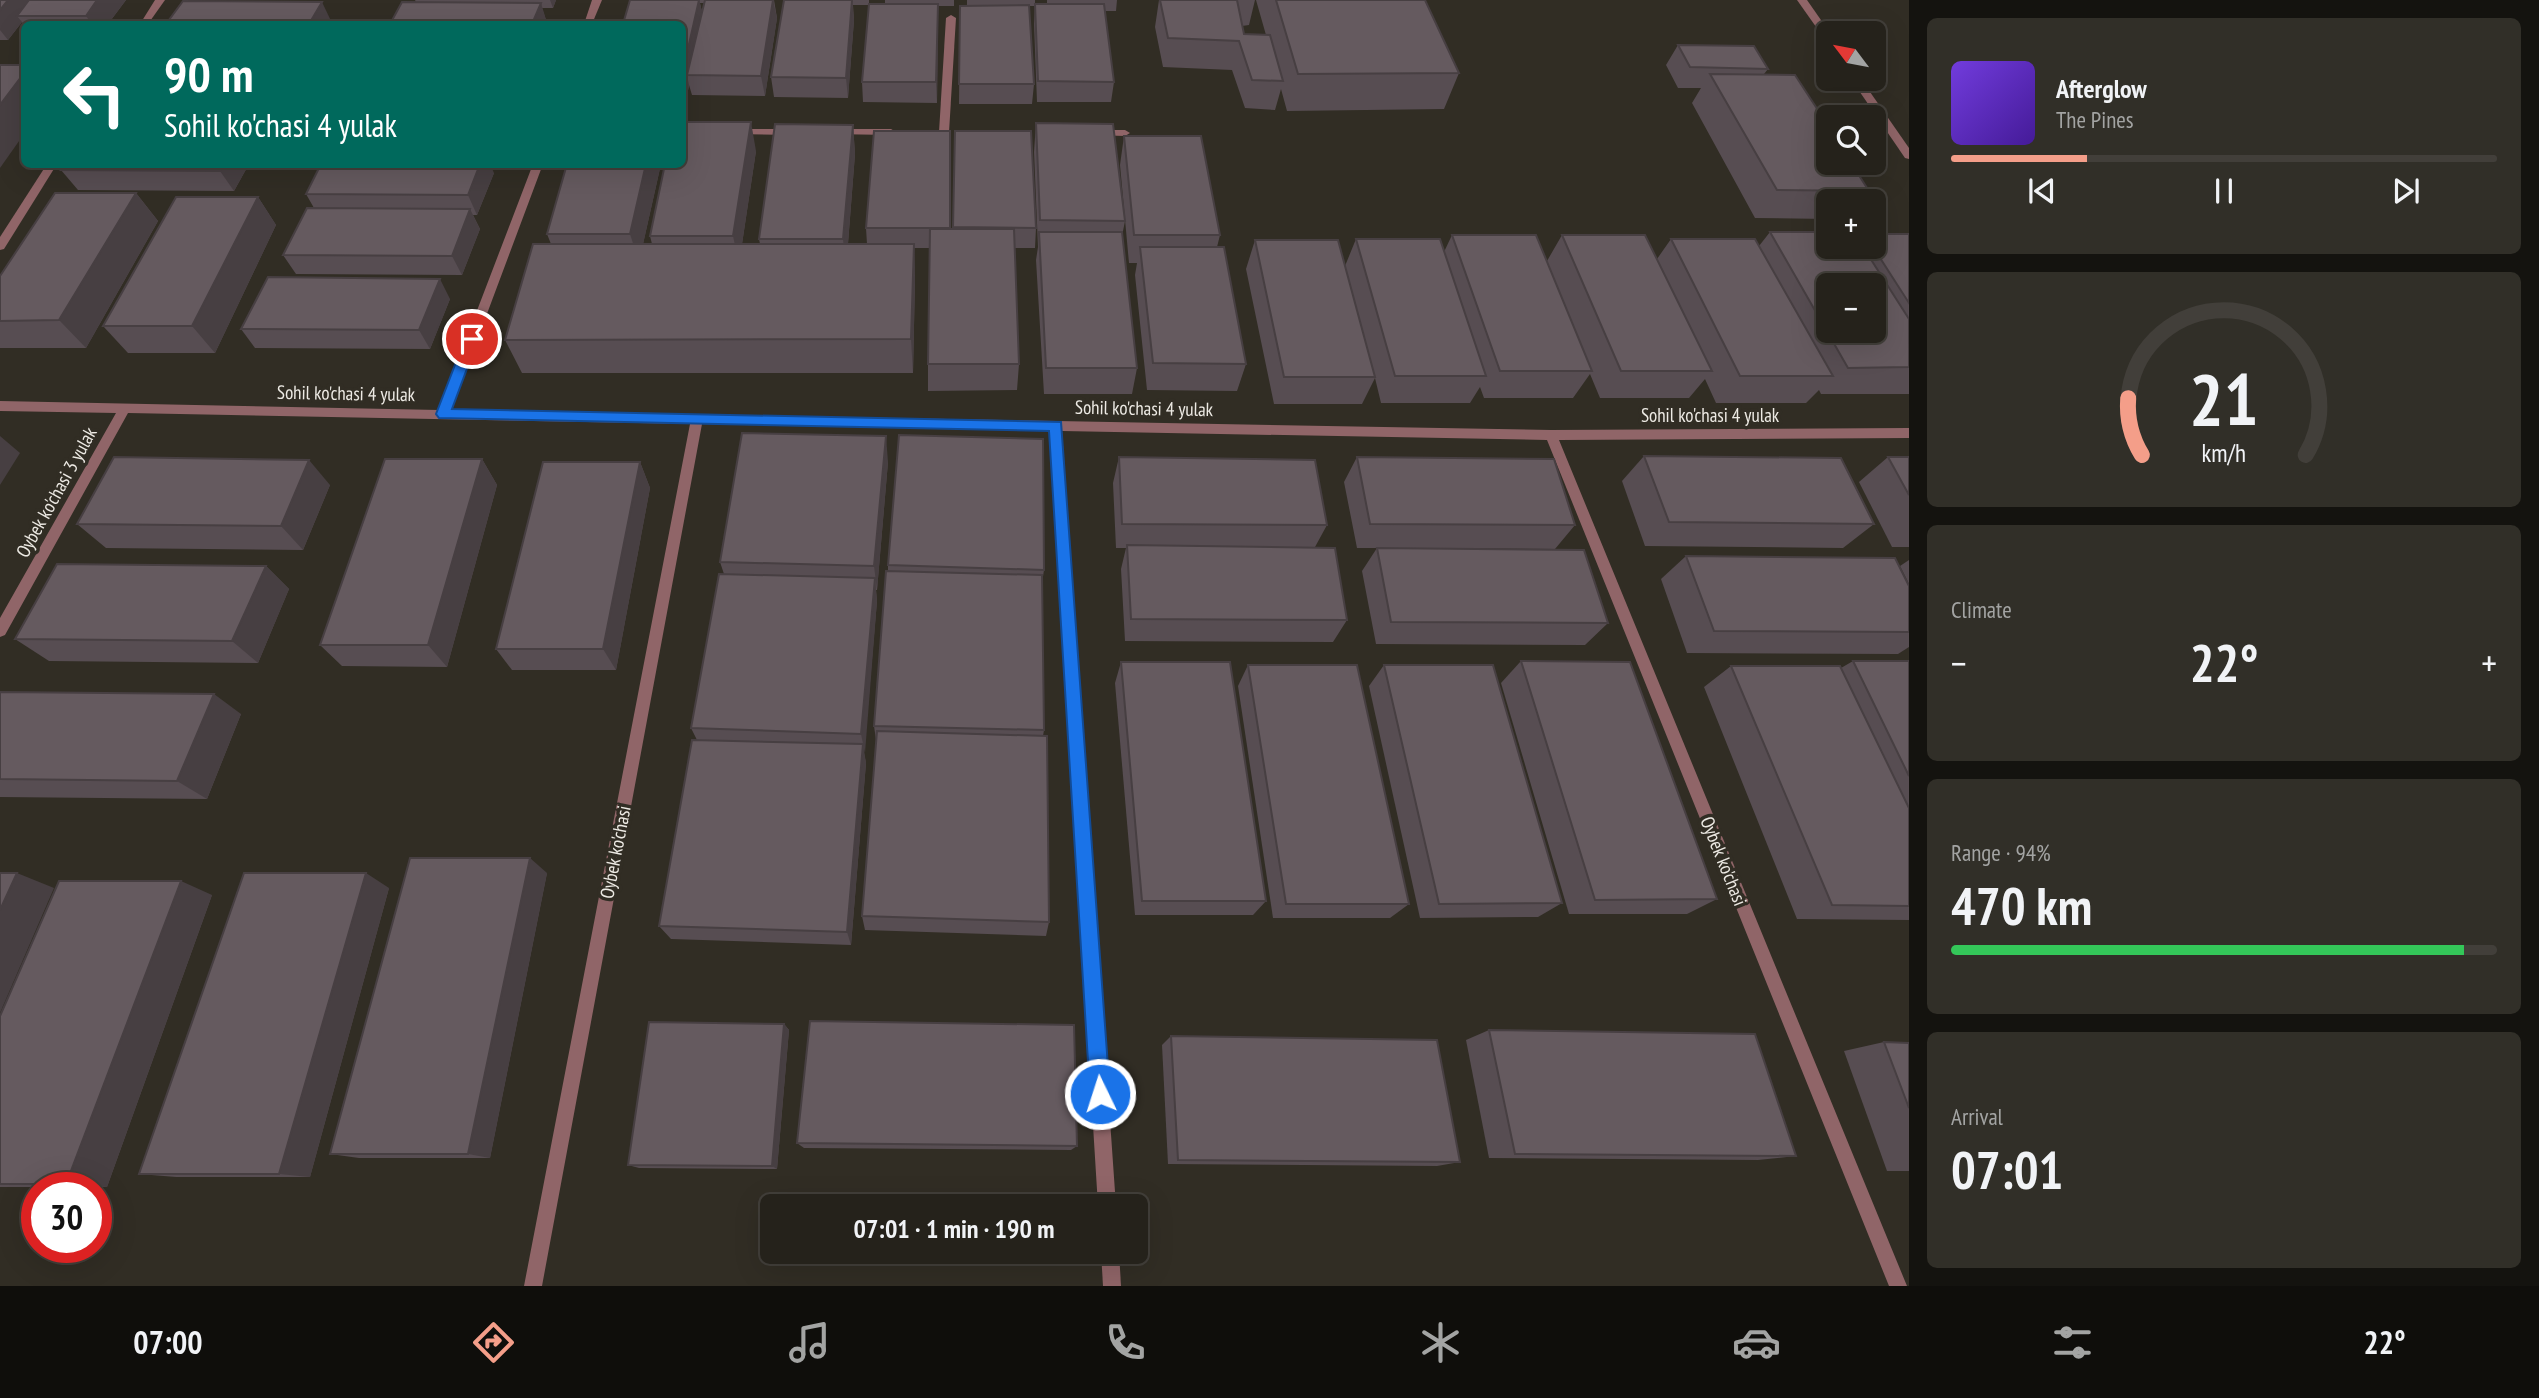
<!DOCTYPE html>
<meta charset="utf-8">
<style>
body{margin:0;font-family:"PT Sans Narrow",sans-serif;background:#312f28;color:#f1f3f6;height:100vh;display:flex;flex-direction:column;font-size:26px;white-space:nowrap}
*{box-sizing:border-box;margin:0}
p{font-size:23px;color:#a3a4a3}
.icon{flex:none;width:38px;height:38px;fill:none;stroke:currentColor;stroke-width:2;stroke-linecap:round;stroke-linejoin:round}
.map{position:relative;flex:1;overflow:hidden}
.side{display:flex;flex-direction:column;gap:18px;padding:18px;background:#14130f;width:630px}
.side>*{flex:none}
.guide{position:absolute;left:21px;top:21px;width:665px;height:147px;border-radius:10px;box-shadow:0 7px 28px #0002,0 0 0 2px #423f3a;background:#00695c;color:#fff;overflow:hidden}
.needle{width:46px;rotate:302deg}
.buttons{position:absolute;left:1816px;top:21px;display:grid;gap:14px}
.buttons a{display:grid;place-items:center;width:70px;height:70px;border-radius:10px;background:#25221b;box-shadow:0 7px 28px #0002,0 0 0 2px #423f3a;font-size:35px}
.speed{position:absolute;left:21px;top:1172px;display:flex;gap:14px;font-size:35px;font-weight:700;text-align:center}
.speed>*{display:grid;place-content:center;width:91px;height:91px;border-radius:50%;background:#25221b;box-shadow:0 7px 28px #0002,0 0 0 2px #423f3a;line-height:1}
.speed .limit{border:10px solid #d22;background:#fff;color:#111}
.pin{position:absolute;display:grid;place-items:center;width:60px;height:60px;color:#fff;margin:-30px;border:4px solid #fff;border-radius:50%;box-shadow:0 2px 7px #0007}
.me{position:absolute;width:77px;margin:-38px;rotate:356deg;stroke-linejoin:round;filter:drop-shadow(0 0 5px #0008)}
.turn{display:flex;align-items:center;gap:24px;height:147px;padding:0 28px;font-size:32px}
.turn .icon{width:91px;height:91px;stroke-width:2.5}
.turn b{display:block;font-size:49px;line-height:60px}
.big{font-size:52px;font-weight:700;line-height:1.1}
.side .card{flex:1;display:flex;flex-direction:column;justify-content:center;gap:10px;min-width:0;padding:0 24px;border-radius:10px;background:#312f28}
.side .dial{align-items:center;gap:0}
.dial svg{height:182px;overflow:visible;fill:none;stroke:#423f3a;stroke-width:7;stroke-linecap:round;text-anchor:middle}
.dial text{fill:#f1f3f6;stroke:none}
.song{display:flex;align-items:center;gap:21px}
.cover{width:84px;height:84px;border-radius:10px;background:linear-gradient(135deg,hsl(260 70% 55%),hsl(260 70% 35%))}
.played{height:7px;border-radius:4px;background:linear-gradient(90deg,#f49e89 25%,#423f3a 25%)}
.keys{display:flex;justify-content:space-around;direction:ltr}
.heat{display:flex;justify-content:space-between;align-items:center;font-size:38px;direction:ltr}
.charge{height:10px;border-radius:5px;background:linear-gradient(90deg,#34c759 94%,#423f3a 0)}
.trip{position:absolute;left:760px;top:1194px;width:388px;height:70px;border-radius:10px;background:#25221b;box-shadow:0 7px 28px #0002,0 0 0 2px #423f3a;font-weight:700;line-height:70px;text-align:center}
.tab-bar{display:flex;height:112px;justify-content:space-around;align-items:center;background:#0f0e0b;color:#a3a4a3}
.tab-bar .icon{width:49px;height:49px}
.tab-bar .on{color:#f49e89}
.tab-bar b{font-size:32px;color:#f1f3f6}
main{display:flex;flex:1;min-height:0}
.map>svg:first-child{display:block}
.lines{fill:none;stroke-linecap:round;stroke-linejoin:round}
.service{fill:#906568;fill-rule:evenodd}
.minor{fill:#906568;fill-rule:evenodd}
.wall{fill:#574d52;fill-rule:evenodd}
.shaded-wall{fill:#473f42}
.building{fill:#655a5f;stroke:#473f42;stroke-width:2;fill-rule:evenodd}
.route{fill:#1a73e8;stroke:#114b97;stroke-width:2}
.labels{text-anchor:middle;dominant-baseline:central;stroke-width:7;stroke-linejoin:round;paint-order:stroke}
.street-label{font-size:19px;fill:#edeae4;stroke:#312d24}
</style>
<main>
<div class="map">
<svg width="1909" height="1286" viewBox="0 0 1909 1286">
<rect width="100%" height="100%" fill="#312d24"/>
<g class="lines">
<path class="service" d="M951,15l5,3 -7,114 -5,3 -5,-3 7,-114z"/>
<g class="minor">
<path d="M155,0h10l-17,24h-8z"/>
<path d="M592,0h10l-10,24h-8z"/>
<path d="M1797,0h10l23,33 -1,9 -3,-1z"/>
<path d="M1851,79h10l48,69v11l-4,-1z"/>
<path d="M736,129h57l5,3 -5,3 -61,-1v-4z"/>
<path d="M834,129h57l5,3 -5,3 -61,-1v-4z"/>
<path d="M1097,130h28l5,3 -5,3 -32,-1 -1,-2z"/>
<path d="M47,164h10l-53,85 -4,1v-13z"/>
<path d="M533,164h10l-92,246 1100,20 358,-2v10l-350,2 348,846h-18l-342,-846 -485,-9 54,775h-18l-48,-776 -348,-6 -160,862h-18l166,-862 -562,-11 -123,222 -5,2v-19l116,-205 -116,-2v-10l439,9z"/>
<path d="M1101,1251h18l2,35h-18z"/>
</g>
</g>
<g class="wall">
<path d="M0,0h126l-18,24h-84v2l-2,-4 -14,18h-8z"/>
<path d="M415,0h141l-3,8h-11l5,15 -131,-21z"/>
<path d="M630,0h239v5h-16l1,15 -6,78 -74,-1 -3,-20 13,-77h-10l3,18 -12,78 -73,-1 -3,-10 -2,11h-5v-72zM700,3h4l-2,9z"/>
<path d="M885,0h69v6h-16l-1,97 -74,-1 -1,-20 23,-78z"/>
<path d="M967,0h68v6h-6l5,78 -2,20h-73l1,-98h7z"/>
<path d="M1047,0h70l-1,11h-11l9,71 -3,20h-74l-3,-78 1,-20h12z"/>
<path d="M1159,0h96l-6,25 -7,1 2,8 22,1 -10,-35h169l34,73 -15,36 -157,2 -6,-22 -6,21 -30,-2 -13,-38 -69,-3 -8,-40z"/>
<path d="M1678,45l90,24 -4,5 105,117 -9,10h-31v18l-74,-1 -63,-115 9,-15h-23l-12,-23z"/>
<path d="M1036,123l89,98 -3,15 15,132 -5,26h-88l-8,-134 2,-13 -4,-95z"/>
<path d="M853,125l2,29 -7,90h19l-1,-16 8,-97 76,98h3l2,-98 81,97 -1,20h-20l4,116 -2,26 -89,1v-27l2,-116h-16l1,31 -2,94h-391l-17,-33 46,-96 -4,-10 114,-70 -18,80h9l-2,-8 106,-85 -14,93h18l-1,-5z"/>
<path d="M1124,136l96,99 -3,12 29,117 -9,27 -90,-1 -12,-115 2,-12h-8l-9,-98z"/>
<path d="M65,164h184l-15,27 -156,-1 -17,-20z"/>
<path d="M494,173l-17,42h-4l7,14 -18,46 -166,-1 -13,-19 31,-47 -8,-14z"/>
<path d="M136,193l22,28 -72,127h-86v-72z"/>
<path d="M258,197l18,28 -61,128h-87l-25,-27z"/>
<path d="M1770,232l59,15h45l35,-13v160h-88l-2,-4 -13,13h-90l-11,-24 -16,19h-89l-10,-24 -17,24h-89l-4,-11 -10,16h-89l-6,-25 -13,26h-88l-28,-135 9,-29 90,26 11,-27 88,13 8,-17 95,26 15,-26 95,24 14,-20 88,7z"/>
<path d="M450,299l-20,50 -175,-1 -14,-19z"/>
<path d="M1644,456l230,68 -31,24 -198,-2 -23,-65z"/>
<path d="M1119,457l208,68 -12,22 32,73 -14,22 -208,-1 -4,-72 5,-21h-10l-3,-65z"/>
<path d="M1357,457l218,68 -20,24 -125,-1 178,75 -23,22 -209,-1 -14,-73 15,-23h-20l-13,-66z"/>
<path d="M1888,457h21v90h-17l-33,-65z"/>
<path d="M482,459l15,26 -50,182 -105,-1 -22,-21z"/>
<path d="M640,462l10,26 -34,182h-104l-16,-21z"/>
<path d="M888,462l-11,128h-1l1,11 -13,152 2,10 -15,182 -180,-6 -12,-13 38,-186 -6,-12 33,-154 -4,-12z"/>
<path d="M330,485l-27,65 -197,-2 -29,-24z"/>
<path d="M1686,556l223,30v61l-11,7 -211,-1 -26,-74z"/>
<path d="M1909,560v24l-9,-18z"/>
<path d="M888,565l156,5 -2,13 2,147 -1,6 6,186 -3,14 -181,-6 -3,-14 14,-176 -2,-14 14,-155z"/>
<path d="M266,566l23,23 -31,74 -209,-2 -34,-22z"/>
<path d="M1521,661l196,238 -30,15h-118l-68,-231z"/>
<path d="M1853,661h56v259l-112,-1 -93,-232 27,-21 110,2z"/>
<path d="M1121,662l145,239 -13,14h-118l-20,-232z"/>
<path d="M1248,665l161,239 -19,14h-117l-35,-232z"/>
<path d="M1384,665l178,238 -24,14 -118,1 -51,-232z"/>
<path d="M0,692l241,22 -34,85 -207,-2z"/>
<path d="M547,873l-57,285h-131l-29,-4z"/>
<path d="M389,888l-79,289h-134l-37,-3z"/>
<path d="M212,895l-105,292h-107v-171z"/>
<path d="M784,1024l5,6 -12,139 -138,-1 -11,-3z"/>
<path d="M1489,1030l307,126 -38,4 -269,-2 -23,-118z"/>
<path d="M1171,1036l289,126 -23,4 -269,-2 -6,-119z"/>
<path d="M1884,1042l25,1v128h-22l-43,-120z"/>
<path d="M797,1143l280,3 -6,4 -267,-2z"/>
</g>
<g class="shaded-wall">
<path d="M8,0h31l-22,16 5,6 -14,18 -8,-10v-20z"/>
<path d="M97,0h29l-18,24h-16l-6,-8z"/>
<path d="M550,0h6l-3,8z"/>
<path d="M699,0l5,19 -17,56 2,10 -2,11 -5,-21z"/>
<path d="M773,0l4,18 -12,78 -4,-20z"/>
<path d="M852,0l2,20 -6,78 -2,-20z"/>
<path d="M322,2l10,21 -1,1h-22z"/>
<path d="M541,3l6,20v1h-15z"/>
<path d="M938,4v21l-1,78 -1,-21z"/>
<path d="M24,73v61l-24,34v-63z"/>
<path d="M751,122l5,29 -17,113 -6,-28z"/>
<path d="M853,125l2,29 -9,114 -3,-29z"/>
<path d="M224,164h25l-15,27 -14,-20z"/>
<path d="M480,164h10l4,9 -17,42 -9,-20z"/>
<path d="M646,164h15l-22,98 -9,-28z"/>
<path d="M136,193l22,28 -72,127 -27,-28z"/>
<path d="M258,197l18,28 -61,128 -23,-27z"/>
<path d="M470,209l10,20 -18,46 -10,-19z"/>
<path d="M914,244l1,35 -2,94 -2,-34z"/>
<path d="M440,279l10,20 -20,50 -11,-19z"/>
<path d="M0,436l20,17 -20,32z"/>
<path d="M886,436l2,26 -11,128 -3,-24z"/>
<path d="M482,459l15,26 -50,182 -19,-22z"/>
<path d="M309,460l21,25 -27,65 -22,-24z"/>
<path d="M640,462l10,26 -34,182 -13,-21z"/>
<path d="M266,566l23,23 -31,74 -26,-22z"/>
<path d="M875,578l2,23 -12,152 -4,-19z"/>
<path d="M214,694l27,20 -34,85 -30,-18z"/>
<path d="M863,744l3,19 -15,182 -4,-13z"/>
<path d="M530,858l17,15 -57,285 -22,-4z"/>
<path d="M17,873l37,15 -54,125v-103z"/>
<path d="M366,873l23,15 -79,289 -31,-3z"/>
<path d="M181,881l31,14 -105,292 -41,-3z"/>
<path d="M784,1024l5,6 -12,139 -5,-3z"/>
</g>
<g class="building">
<path d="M0,0h8l-8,10z"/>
<path d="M29,0h68l-11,16h-69z"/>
<path d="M630,0h69l-17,75v-51h-59z"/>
<path d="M705,0h68l-12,76 -74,-1z"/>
<path d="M784,0h68l-6,78 -75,-1z"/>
<path d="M1160,0h77l7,34 26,1 13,46 -31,-1 -13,-39 -71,-3z"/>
<path d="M1276,0h149l34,73 -161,1z"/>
<path d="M183,1l139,1 -13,22h-143z"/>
<path d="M402,2l139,1 -9,21h-142z"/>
<path d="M869,4h69l-2,78h-74z"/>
<path d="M1035,4h69l10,78 -76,-1z"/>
<path d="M1029,5l5,79h-75l1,-78z"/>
<path d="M1678,45l76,1 14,23 -78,-2z"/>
<path d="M0,65h24v8l-24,32z"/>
<path d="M1710,74l85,1 34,52v36h22l18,28 -92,-1z"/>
<path d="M682,122h69l-18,114h-83l15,-72h17z"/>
<path d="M1036,123l77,1 12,97 -85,-1z"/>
<path d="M775,124l78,1 -10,114h-84z"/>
<path d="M874,131h76v97h-84z"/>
<path d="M955,131h76l5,97 -83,-1z"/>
<path d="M1124,136h77l19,99h-86z"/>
<path d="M65,164h159l-4,7 -159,-1z"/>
<path d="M321,164h159l-12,31 -162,-1z"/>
<path d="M567,164h79l-16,70h-83z"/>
<path d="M55,193h81l-77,127 -59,1v-45z"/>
<path d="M176,197h82l-66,129h-89z"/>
<path d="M307,208l163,1 -18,47 -169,-1z"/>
<path d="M930,229h84l5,135h-91z"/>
<path d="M1039,232h83l15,136h-91z"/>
<path d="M1770,232h59v15h34l46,72v48l-61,1zM1829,285h45v46h-45z"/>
<path d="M1874,234h35v69l-36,-56h1z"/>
<path d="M1452,235h84l56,136h-92z"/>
<path d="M1562,235h83l67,136h-91z"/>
<path d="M1356,239h84l46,137h-91z"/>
<path d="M1671,239h84l78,137h-93z"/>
<path d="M1255,240h83l37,137h-91z"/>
<path d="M533,244h381l-3,95 -406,1z"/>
<path d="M1140,247h84l22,117 -93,-1z"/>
<path d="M268,277l172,2 -21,51 -178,-1z"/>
<path d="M742,433l144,3 -12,130 -154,-4z"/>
<path d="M899,435l144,4 1,131 -156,-5z"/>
<path d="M1644,456l197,2 33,66 -205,-2z"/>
<path d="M114,457l195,3 -28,66 -204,-2z"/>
<path d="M1119,457l196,3 12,65 -205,-1z"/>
<path d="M1357,457l197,2 21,66 -205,-1z"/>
<path d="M1888,457h21v38z"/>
<path d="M385,459h97l-54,186h-108z"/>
<path d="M543,462h97l-37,187h-107z"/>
<path d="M1127,545l208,3 12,72 -216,-1z"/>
<path d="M1377,548l207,2 24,73 -217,-1z"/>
<path d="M1686,556l209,2 14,28v46l-195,-1z"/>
<path d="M57,564l209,2 -34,75 -217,-2z"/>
<path d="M886,571l156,4 2,155 -170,-4z"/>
<path d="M719,574l156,4 -14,156 -170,-6z"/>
<path d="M1521,661l109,1 87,237 -122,1z"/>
<path d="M1853,661h56v115z"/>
<path d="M1121,662h109l36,239h-124z"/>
<path d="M1248,665h109l52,239h-123z"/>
<path d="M1384,665h109l69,238 -123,1z"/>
<path d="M1731,666h109l69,142v98l-77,-1z"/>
<path d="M0,692l214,2 -37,87 -177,-2z"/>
<path d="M877,731l170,5 2,186 -187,-6z"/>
<path d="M692,740l171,4 -16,188 -188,-6z"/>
<path d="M410,858h120l-62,296h-138z"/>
<path d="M0,873h17l-17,37z"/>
<path d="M244,873h122l-87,301h-140z"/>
<path d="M59,881h122l-115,303h-66v-168z"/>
<path d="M810,1021l264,4 3,121 -280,-3z"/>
<path d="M649,1022l135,2 -12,142 -144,-1z"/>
<path d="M1489,1030l266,4 41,122 -281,-2z"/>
<path d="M1171,1036l266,4 23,122 -282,-2z"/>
<path d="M1884,1042l25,1v65z"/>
</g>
<path class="route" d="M472,334l6,5 -26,70 609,13 49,672 -3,7 -7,3 -7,-3 -3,-7 -41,-663 -610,-13 -3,-4 29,-75z"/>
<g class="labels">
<g class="street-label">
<text transform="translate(346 393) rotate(1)">Sohil ko'chasi 4 yulak</text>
<text transform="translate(1144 408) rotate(1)">Sohil ko'chasi 4 yulak</text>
<text x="1710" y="415">Sohil ko'chasi 4 yulak</text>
<text transform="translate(56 492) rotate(-61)">Oybek ko'chasi 3 yulak</text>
<text transform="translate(615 852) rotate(-79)">Oybek ko'chasi</text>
<text transform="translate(1724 861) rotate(68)">Oybek ko'chasi</text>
</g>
</g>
</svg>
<div class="buttons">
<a><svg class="needle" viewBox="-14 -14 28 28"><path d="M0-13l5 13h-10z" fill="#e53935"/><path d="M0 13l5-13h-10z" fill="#a3a4a3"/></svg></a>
<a><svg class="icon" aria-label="search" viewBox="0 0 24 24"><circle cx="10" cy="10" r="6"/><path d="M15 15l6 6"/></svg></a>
<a>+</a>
<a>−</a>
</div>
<div class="speed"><div class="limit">30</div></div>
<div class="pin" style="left:472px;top:339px;background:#d93025"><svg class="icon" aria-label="arrive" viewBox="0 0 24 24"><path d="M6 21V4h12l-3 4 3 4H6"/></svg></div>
<svg class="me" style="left:1100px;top:1094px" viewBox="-20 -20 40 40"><circle r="17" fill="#1a73e8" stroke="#fff" stroke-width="3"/><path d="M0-11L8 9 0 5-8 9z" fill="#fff"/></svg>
<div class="trip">07:01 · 1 min · 190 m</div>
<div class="guide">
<div class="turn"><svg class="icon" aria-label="left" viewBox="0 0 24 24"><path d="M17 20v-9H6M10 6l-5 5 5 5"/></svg><div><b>90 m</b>Sohil ko'chasi 4 yulak</div></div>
</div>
</div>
<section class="side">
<div class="card">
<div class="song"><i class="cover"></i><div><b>Afterglow</b><p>The Pines</p></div></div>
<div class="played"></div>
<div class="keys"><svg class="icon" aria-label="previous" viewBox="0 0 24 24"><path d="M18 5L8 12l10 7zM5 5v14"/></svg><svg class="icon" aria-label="pause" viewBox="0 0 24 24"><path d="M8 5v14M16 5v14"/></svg><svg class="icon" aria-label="next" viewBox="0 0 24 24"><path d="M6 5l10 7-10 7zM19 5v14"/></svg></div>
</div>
<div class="card dial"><svg viewBox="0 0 100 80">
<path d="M14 69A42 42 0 1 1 86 69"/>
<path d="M14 69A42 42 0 0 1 8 44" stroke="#f49e89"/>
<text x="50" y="56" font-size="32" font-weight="700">21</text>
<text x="50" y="72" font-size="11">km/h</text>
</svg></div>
<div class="card"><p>Climate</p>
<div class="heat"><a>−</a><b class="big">22°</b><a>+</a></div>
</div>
<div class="card"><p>Range · 94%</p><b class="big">470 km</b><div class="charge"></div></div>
<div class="card"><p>Arrival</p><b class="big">07:01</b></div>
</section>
</main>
<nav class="tab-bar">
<b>07:00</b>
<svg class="icon on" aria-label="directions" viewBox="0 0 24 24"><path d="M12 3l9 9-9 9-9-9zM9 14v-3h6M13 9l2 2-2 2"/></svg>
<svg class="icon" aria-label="music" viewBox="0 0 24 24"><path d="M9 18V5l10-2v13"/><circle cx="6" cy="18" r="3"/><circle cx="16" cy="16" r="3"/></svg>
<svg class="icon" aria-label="phone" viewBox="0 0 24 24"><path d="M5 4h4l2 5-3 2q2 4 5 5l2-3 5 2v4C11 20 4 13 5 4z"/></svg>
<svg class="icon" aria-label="climate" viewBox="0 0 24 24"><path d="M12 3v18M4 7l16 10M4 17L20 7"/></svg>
<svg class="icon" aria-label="car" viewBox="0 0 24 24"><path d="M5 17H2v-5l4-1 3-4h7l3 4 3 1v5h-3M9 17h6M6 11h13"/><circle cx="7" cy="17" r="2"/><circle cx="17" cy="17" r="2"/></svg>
<svg class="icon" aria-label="filters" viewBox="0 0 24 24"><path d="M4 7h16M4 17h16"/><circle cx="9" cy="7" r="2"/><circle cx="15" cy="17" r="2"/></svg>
<b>22°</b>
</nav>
